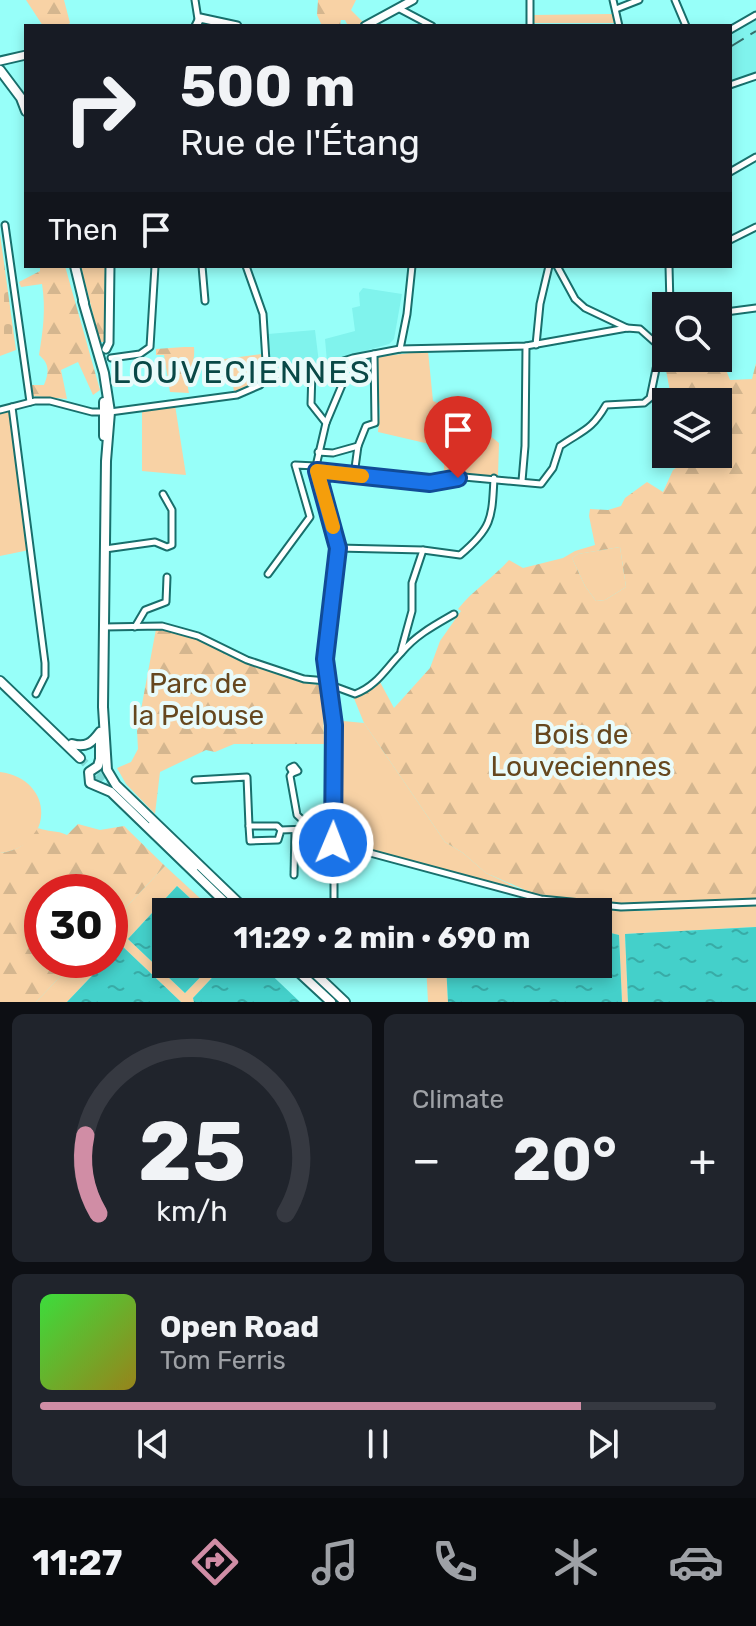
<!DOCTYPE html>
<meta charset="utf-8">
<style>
body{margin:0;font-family:Rubik,sans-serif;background:#20242c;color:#f1f3f6;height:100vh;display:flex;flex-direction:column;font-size:30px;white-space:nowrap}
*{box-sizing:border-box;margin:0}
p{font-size:26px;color:#9ea1a6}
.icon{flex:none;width:44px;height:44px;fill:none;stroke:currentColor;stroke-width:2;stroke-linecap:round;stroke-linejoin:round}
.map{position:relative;height:1002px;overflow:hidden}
.panel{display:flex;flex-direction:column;gap:12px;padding:12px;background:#0d0f14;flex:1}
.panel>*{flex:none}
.guide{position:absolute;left:24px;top:24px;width:708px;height:244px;border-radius:0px;box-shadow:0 4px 12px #0003;background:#171b24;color:#f1f3f6;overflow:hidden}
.tools{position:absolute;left:652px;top:292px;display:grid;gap:16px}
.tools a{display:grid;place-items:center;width:80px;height:80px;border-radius:0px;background:#171b24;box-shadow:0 4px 12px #0003;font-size:40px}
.speed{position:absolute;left:24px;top:874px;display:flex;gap:16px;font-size:40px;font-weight:700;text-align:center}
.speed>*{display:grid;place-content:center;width:104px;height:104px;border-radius:50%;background:#171b24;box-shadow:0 4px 12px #0003;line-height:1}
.speed .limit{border:12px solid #d22;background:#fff;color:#111}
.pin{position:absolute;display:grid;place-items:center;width:68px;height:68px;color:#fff;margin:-82px -34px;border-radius:50% 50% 50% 0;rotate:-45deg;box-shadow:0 0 8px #0007}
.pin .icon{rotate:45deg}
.me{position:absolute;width:88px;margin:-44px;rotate:1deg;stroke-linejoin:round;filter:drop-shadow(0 0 6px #0008)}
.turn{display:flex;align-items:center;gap:28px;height:168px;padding:0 24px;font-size:36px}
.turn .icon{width:104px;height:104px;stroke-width:2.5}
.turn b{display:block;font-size:56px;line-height:68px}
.then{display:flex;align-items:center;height:76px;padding:0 24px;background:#0003;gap:16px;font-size:30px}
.big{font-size:60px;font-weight:700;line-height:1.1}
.panel .tile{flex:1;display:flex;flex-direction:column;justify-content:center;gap:12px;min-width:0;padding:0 28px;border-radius:12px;background:#20242c}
.panel .dial{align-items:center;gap:0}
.dial svg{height:208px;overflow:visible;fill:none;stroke:#363941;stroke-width:7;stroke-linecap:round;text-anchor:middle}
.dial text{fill:#f1f3f6;stroke:none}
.song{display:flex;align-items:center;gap:24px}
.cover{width:96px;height:96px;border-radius:12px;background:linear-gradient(135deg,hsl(120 70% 55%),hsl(50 70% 35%))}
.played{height:8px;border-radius:4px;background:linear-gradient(90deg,#d08da5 80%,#363941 80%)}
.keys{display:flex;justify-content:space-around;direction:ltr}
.heat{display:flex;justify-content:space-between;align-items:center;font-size:44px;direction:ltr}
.panel .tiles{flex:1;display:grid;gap:12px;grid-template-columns:1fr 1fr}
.tile:last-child{grid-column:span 2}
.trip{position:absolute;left:152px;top:898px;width:460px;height:80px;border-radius:0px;background:#171b24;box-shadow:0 4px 12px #0003;font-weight:700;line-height:80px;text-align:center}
.tab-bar{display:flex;height:128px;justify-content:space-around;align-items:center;background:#090b0e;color:#9ea1a6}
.tab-bar .icon{width:56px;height:56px}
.tab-bar .on{color:#d08da5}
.tab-bar b{font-size:36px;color:#f1f3f6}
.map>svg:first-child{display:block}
.built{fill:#80f3ed}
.green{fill:#f8d2a5}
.forest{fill:url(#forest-firs);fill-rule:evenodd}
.cemetery{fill:url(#cemetery-stones)}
.water{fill:url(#water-ripples)}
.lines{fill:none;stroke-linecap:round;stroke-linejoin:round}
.secondary-tunnel{stroke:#7edad5;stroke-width:8;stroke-dasharray:8 4;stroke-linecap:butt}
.minor-casing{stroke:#186f6c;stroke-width:9}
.tertiary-casing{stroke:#186f6c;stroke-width:11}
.secondary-casing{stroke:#186f6c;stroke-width:12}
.primary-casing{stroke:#186f6c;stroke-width:12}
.minor{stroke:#fff;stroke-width:5}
.tertiary{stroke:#fff;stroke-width:7}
.secondary{stroke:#fff;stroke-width:8}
.primary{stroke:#fff;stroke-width:8}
.rail{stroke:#356f6c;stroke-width:2;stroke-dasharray:16 8;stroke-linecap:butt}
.route-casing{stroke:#114b97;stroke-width:20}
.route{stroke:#1a73e8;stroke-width:14}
.slow{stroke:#f59e0b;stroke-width:14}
.labels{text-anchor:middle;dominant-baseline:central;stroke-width:8;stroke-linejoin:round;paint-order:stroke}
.park-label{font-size:28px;fill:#66471e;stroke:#e9fbfa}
.quarter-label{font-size:32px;letter-spacing:2px;fill:#094846;stroke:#e9fbfa}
</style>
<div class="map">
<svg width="756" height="1002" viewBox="0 0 756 1002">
<defs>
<pattern id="forest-firs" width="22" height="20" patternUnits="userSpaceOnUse" patternTransform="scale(2)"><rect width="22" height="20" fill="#f8d2a5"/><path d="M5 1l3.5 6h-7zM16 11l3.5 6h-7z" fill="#d4b68f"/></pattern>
<pattern id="cemetery-stones" width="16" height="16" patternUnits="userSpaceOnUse" patternTransform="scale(2)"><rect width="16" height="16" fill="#f8d2a5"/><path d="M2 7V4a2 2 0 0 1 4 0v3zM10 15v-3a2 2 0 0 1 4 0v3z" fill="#d4b68f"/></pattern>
<pattern id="water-ripples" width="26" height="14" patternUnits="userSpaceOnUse" patternTransform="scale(2)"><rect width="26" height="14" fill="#44d0ca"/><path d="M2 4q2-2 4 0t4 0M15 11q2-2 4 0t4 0" fill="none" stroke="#38aba6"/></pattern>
</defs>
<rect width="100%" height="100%" fill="#97fff9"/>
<g class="built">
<path d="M756,18v55l-26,9v-49z"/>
<path d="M363,288l39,6 -8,45 -5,5 -62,18 -2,-23 30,-8 -3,-23 8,-2 -1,-13z"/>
<path d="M315,330l4,33 -4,1v4l-39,5 -5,-4 -3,-35z"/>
</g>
<g class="green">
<path d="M609,14h3l2,9h-82l1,-8z"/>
<path d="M428,351l5,50 29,12 37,30 -1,33 -35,-2 -19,4v-23l-6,-9 -60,-14 2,-20 -5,-55z"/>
<path d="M262,354v18l-2,8 -26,12 -1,-7h-5l-4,-26z"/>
<path d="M175,405l11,70 -44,-4v-60z"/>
<path d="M7,410l3,3 19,137 -29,6v-144z"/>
<path d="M620,547l6,40 -21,13 -9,1 -11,-15 -13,-28 6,-4z"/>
<path d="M335,715l8,6 21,2 81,119 18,11 23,20 38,18 -189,-51z"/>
<path d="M0,772c55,7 55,75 0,81z"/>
<path d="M165,866l50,46h-10l-28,-26 -49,53 57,54 28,-29h12l-32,34 1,4h-13l-60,-57 -11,11v-32z"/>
<path d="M560,905l82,6 114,-6v22l-131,7 3,68h-6l-3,-67 -21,-5v-18h-59l19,-1z"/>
<path d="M76,960h31l-40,42h-31z"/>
<path d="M426,964h20l2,38h-20z"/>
</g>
<g class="forest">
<path d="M26,0h38l6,23 -4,3h-23z"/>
<path d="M318,0h38l-5,10 12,12 -7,4h-8l-3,-6h-4l-1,6h-18l-5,-11z"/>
<path d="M40,266h25l35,124 -7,5 -15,-33 -17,8 6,29 -35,-3 -3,-11h15c5,-12 6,-21 -5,-30 4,-24 7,-46 3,-71l-21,3 -2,-5 21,-11z"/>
<path d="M81,266h24l-1,76h-4z"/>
<path d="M184,347h10c2,18 -9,29 -5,46l-19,-1 -6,-37h-8v-6z"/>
<path d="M756,363v537l-135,4 -80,-7 -55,-24 -23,-20 -18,-11 -81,-119 -11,-27 14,-3 13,-11 14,26 36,-40 10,-27 21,-30 -3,-2c15,-19 35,-31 51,-49l14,8 40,-10 12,-7 20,-6 -6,-29 1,-7 18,1 13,-4 4,-8 22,-16 16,10 10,-22 14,-10 -2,-6h33v-52h-46l-7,-37 61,5 4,10 22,-1zM620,547l6,40 -21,13 -9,1 -11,-15 -13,-28 6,-4z"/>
<path d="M156,629l37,8 42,22 59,21 29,6 1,58h-90l-19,8 -9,-2 -46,22 -5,42 -29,-30 -9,-16 14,-6 7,-13 -1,-18z"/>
<path d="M78,824l22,6 24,-4 41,40 -55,58v-32h-68v68h34l-40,42h-36v-149c18,-2 28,-10 38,-25 10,4 19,2 29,7z"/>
</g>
<path class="cemetery" d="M0,234l16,116 -16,6z"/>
<g class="water">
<path d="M177,886l28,26h-39v52h47l-28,29 -57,-54z"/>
<path d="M756,927v75h-128l-3,-68z"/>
<path d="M598,930l21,5 3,67h-174l-2,-38h152z"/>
<path d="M121,945l60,57h-114l40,-42h3v-4z"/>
<path d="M225,964h35l40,38h-106l-1,-4z"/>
</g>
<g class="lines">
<path class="secondary-tunnel" d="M80,758l36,35"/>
<g class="minor-casing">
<g id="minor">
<path d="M195,0l3,19"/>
<path d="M613,0l6,26"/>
<path d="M675,0l11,26"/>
<path d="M398,8l34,18"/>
<path d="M616,9l23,-9"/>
<path d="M530,26v-26"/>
<path d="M730,30l26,-15"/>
<path d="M730,85l26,-9"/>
<path d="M730,172l26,-15"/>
<path d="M5,225l25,177"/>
<path d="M730,240l26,-13"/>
<path d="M202,266l3,35"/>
<path d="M246,266l17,48 4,63"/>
<path d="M557,266l18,33 10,9 42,20"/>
<path d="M669,266l1,40"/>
<path d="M718,313l38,-5"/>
<path d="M536,345l4,-41 9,-38"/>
<path d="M400,349l7,-35 5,-48"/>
<path d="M111,358l29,-4 10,-7 5,-81"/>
<path d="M312,371l-1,33 15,19"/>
<path d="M12,407l33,256v13l-9,18"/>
<path d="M0,410l35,-9h15l42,11h18l127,-17 23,-10 7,-8 28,-6h17l41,-13 47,-9 126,-3 101,-18 13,1 18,16 8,-3"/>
<path d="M318,452l15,1 25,-7 8,-20 9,-3 -1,-69"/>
<path d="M317,471l113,12 34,-6 77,7 12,-16 7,-22c23,-16 31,-15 46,-41l38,-2 6,-5 11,-53"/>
<path d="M354,475l4,-29"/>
<path d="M522,481l3,-35 1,-100"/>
<path d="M338,548l85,2 37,5c32,-27 32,-36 34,-77"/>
<path d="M105,549l50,-7 12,5 5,-2v-35l-9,-16"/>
<path d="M268,574l42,-57 -15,-52 21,1"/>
<path d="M104,627l58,-1 36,10 49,24 57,19 23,2"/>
<path d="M135,627l10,-17 21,-8 1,-25"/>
<path d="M401,651l11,-40v-28l11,-33"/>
<path d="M328,684l27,10c22,-8 31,-26 47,-42 14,-17 33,-27 52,-38"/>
<path d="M294,766l4,5 -5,2 -3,-5z"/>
<path d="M292,773l-2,3 7,39 14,13"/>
<path d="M195,780l52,-3 2,49"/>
<path d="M281,830l-3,10 -28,1 -1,-15h28l4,4 52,-2"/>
<path d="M333,843l208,56 80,8 135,-5"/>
<path d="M294,875l1,-45"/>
<path d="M334,912v-187l-9,-66 13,-111 -22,-82 10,-43 16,-38 -6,-21"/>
<path d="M297,964l9,7 6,-7"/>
</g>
</g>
<g class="tertiary-casing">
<g id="tertiary">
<path d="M196,26l4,-8 37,8"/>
<path d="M365,26l48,-26"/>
<path d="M0,61l26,-6"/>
<path d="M106,349l3,-6 1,-77"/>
</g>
</g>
<g class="secondary-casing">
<g id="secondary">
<path d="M0,681l80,77"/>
<path d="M72,744c14,4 20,-1 28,-12"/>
<path d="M152,826l43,40"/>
</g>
</g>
<g class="primary-casing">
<g id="primary">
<path d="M0,70l21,28 5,13"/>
<path d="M75,266l9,37"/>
<path d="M83,301l21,72 6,39 -4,49 -3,246 4,63 9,15 132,127"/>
<path d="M104,402v34"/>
<path d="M100,736v23l-2,7 -9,6 1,11 21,9 124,120"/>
<path d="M290,964l41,38"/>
<path d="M305,964l40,38"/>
</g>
</g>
<use href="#minor" class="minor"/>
<use href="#tertiary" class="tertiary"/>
<use href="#secondary" class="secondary"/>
<use href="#primary" class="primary"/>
<path class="rail" d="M730,47l26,-16"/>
</g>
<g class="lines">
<g class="route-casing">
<path id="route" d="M333,843l1,-118 -9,-66 13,-111 -21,-77 113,12 28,-5"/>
</g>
<use href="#route" class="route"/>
<path class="slow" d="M333,527l-16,-56 45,5"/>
</g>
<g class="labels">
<g class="park-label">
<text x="198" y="683">Parc de<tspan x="198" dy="32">la Pelouse</tspan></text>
<text x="581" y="734">Bois de<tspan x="581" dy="32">Louveciennes</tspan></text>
</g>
<g class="quarter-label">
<text x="242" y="372">LOUVECIENNES</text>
</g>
</g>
</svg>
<div class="tools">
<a><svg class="icon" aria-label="search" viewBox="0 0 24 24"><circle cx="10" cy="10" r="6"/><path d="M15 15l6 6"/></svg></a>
<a><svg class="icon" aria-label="layers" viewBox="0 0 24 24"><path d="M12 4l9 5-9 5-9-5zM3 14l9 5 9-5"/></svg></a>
</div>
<div class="speed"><div class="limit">30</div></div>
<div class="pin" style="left:458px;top:478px;background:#d93025"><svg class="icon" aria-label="arrive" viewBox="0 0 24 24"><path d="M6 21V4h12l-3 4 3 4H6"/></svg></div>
<svg class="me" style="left:333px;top:843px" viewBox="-20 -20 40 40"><circle r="17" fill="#1a73e8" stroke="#fff" stroke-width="3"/><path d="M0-11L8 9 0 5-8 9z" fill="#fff"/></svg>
<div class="trip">11:29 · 2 min · 690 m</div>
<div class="guide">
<div class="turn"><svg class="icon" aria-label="right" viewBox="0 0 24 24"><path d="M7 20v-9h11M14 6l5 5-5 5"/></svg><div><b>500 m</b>Rue de l'Étang</div></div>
<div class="then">Then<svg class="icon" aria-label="arrive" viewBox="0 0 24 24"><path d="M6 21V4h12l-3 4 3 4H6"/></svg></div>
</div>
</div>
<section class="panel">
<div class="tiles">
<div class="tile dial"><svg viewBox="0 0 100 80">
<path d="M14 69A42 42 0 1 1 86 69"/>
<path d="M14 69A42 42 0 0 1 9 39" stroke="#d08da5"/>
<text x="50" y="56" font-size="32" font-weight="700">25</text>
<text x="50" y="72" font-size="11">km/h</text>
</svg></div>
<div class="tile"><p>Climate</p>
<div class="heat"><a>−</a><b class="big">20°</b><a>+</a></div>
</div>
<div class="tile">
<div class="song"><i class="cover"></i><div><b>Open Road</b><p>Tom Ferris</p></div></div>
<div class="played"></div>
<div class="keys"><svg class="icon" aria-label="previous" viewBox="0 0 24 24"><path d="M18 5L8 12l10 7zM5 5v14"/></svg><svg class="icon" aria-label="pause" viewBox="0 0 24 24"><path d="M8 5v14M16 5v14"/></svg><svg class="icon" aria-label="next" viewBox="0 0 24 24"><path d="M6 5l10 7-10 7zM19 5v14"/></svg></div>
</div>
</div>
</section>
<nav class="tab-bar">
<b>11:27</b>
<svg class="icon on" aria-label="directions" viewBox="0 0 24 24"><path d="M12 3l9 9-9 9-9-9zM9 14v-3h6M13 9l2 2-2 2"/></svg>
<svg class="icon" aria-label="music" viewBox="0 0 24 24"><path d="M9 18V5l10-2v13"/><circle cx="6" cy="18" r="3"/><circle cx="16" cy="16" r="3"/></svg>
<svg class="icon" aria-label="phone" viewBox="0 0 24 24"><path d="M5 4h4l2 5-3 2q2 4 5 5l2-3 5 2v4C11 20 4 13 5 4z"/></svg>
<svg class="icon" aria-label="climate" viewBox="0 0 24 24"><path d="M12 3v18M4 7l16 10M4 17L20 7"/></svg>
<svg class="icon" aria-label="car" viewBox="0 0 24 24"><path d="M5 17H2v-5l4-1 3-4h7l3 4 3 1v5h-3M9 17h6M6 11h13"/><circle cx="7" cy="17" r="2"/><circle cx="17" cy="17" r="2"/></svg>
</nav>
